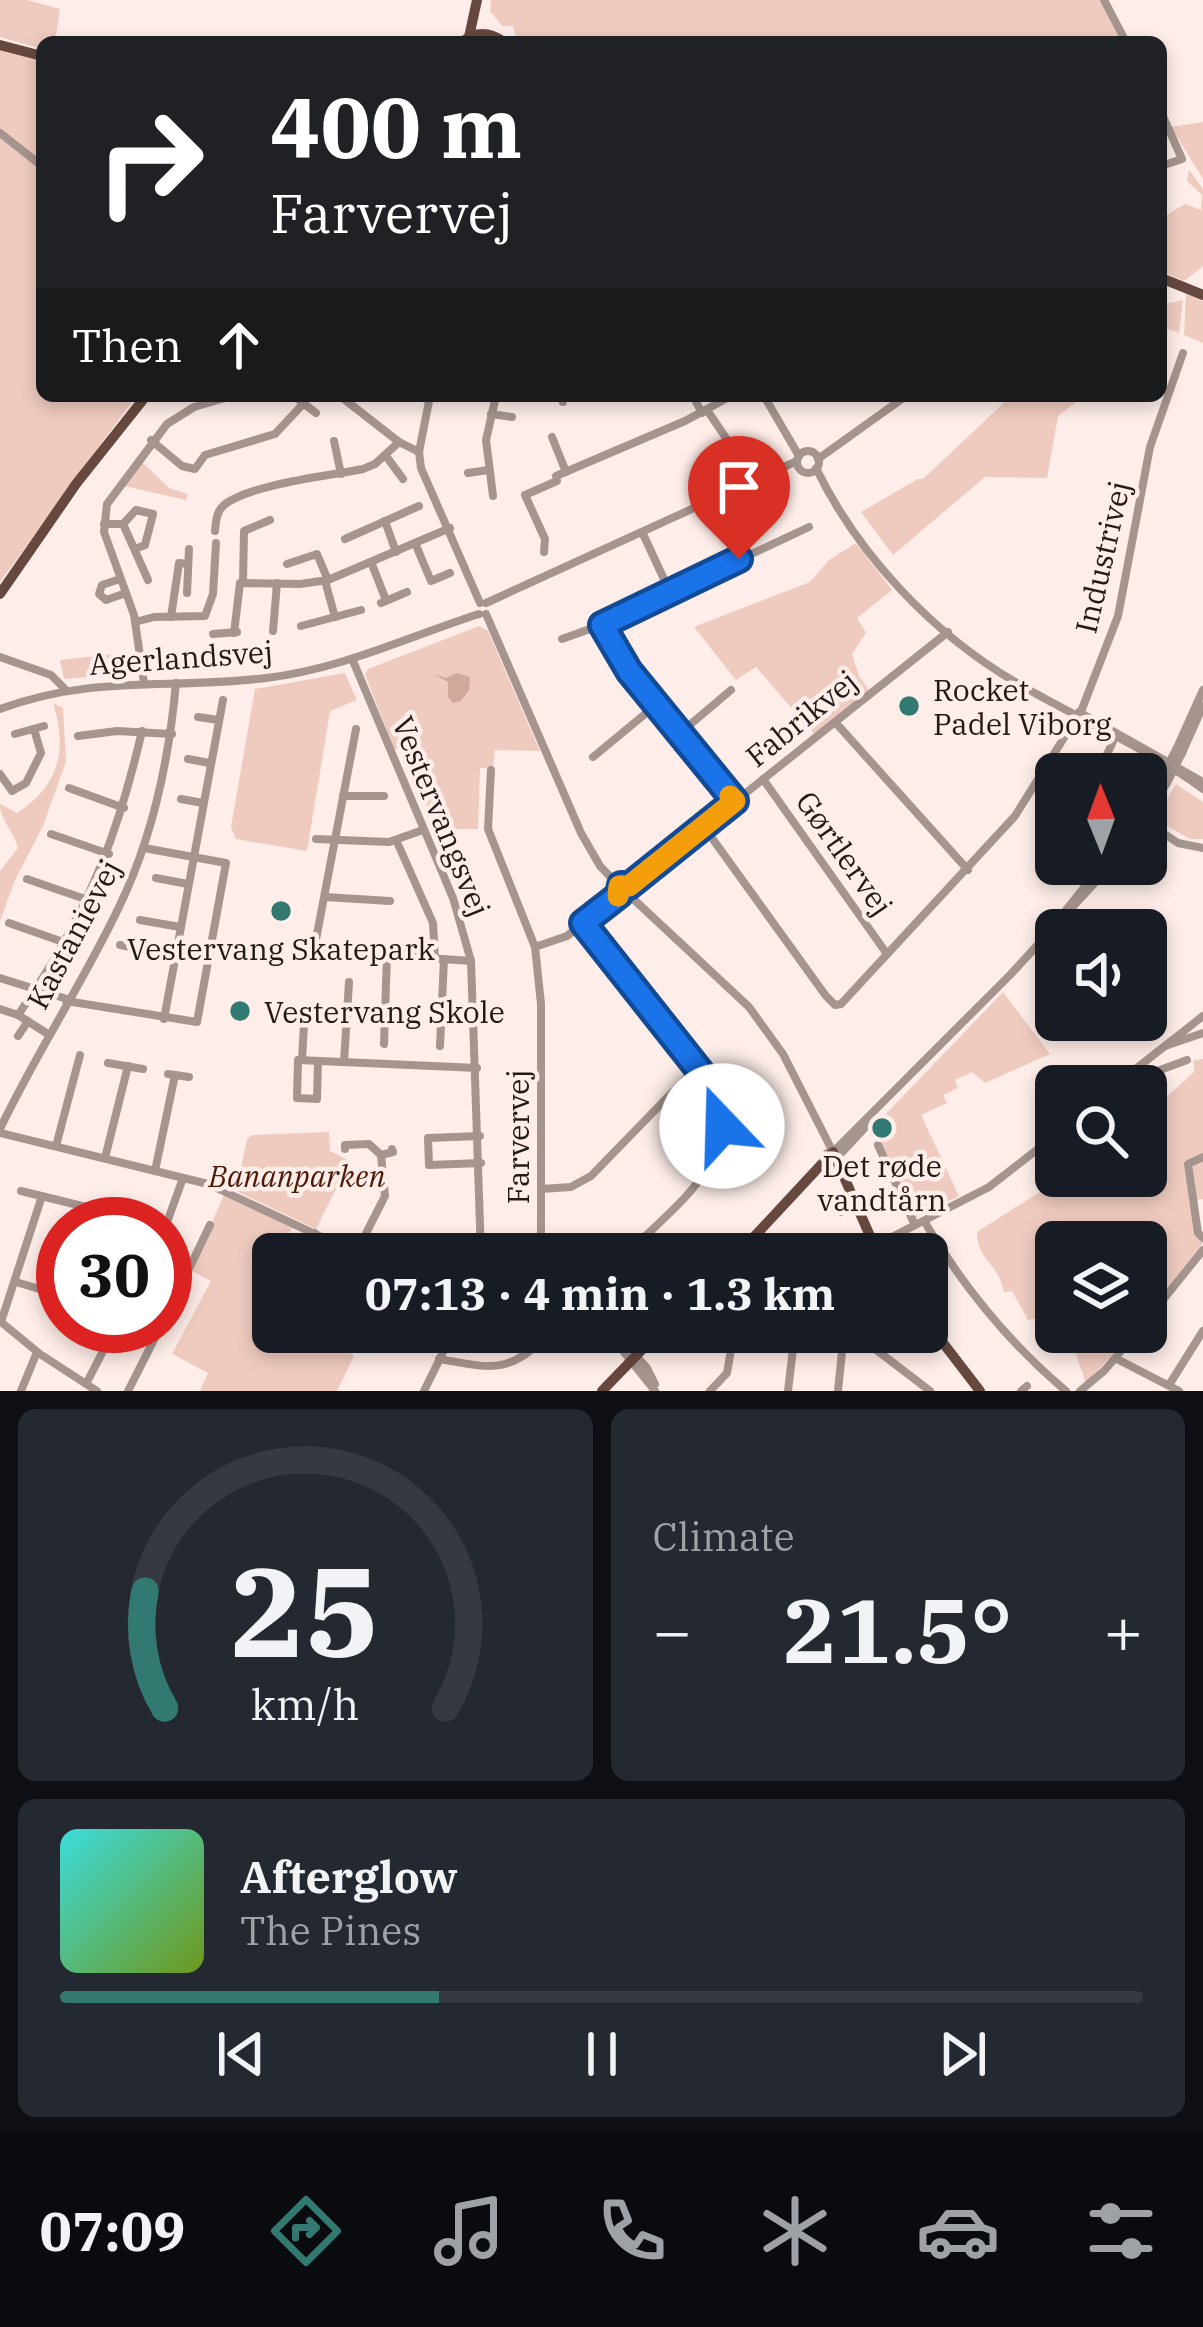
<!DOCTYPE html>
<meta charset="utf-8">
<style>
body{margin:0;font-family:"IBM Plex Serif",serif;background:#242831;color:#f1f3f6;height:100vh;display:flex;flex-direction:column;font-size:45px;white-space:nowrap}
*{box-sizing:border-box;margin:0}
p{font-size:39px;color:#9ea1a6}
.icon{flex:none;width:66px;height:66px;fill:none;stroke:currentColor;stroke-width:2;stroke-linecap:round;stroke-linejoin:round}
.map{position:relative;height:1391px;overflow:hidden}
.panel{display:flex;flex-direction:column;gap:18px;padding:18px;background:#0d0f14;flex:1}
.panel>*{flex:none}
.guide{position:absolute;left:36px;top:36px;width:1131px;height:366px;border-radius:18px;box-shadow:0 6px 18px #0003;background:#202124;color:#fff;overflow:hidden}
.needle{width:78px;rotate:359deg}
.controls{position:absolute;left:1035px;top:753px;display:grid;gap:24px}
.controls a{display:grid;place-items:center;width:132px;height:132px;border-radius:18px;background:#171b24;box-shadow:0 6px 18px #0003;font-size:60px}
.speed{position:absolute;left:36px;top:1197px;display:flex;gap:24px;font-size:60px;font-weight:700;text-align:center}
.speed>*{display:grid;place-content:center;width:156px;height:156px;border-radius:50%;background:#171b24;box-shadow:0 6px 18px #0003;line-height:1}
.speed .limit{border:18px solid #d22;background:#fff;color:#111}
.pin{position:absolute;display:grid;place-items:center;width:102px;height:102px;color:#fff;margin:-123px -51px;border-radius:50% 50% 50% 0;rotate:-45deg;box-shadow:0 0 12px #0007}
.pin .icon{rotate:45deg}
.me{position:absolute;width:132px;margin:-66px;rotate:339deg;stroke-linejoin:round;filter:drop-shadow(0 0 9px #0008)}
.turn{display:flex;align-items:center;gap:42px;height:252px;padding:0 36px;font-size:54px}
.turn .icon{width:156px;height:156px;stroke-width:2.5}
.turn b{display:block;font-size:84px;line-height:102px}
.then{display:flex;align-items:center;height:114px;padding:0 36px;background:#0003;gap:24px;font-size:45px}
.big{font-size:90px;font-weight:700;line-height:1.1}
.panel .widget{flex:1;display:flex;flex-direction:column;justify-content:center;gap:18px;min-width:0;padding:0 42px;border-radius:18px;background:#242831}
.panel .dial{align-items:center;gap:0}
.dial svg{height:312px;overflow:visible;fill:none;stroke:#363941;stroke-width:7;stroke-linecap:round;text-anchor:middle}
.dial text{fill:#f1f3f6;stroke:none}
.song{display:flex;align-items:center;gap:36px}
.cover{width:144px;height:144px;border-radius:18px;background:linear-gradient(135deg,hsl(180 70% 55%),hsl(80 70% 35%))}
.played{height:12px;border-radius:6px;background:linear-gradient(90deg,#327971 35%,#363941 35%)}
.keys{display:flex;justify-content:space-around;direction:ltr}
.heat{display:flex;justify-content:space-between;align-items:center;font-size:66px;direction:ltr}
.panel .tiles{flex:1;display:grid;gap:18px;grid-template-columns:1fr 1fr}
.widget:last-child{grid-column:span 2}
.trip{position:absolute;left:252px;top:1233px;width:696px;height:120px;border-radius:18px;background:#171b24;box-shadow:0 6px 18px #0003;font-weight:700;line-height:120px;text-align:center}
.dock{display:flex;height:192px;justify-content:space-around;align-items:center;background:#090b0e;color:#9ea1a6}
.dock .icon{width:84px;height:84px}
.dock .on{color:#327971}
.dock b{font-size:54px;color:#f1f3f6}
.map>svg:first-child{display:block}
.green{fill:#efcbbf}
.water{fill:#d1a89a}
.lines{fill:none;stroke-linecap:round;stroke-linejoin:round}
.minor{stroke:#a6948e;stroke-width:8}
.major{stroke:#67483e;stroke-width:10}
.minor-bridge{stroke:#a6948e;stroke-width:8}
.route-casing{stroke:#114b97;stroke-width:30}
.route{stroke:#1a73e8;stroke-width:21}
.slow{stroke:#f59e0b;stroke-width:21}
.poi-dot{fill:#327971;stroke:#feede8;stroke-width:4.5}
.labels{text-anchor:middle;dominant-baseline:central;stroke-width:9;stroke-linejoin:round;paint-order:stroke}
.street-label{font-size:30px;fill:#231916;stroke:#feede8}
.poi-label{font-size:30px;fill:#231916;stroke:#feede8;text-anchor:start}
.park-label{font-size:30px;font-style:italic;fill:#4d1a08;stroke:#feede8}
</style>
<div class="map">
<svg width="1203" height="1391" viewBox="0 0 1203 1391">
<rect width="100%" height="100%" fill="#feede8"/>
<g class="green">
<path d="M0,0h27l33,9 -5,33h-13v7l-42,-12z"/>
<path d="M491,0h612l21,42h-606l-5,-16h-11l-12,-15z"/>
<path d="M0,48l42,12v102l-42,-33z"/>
<path d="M1203,122v57l-32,-52z"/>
<path d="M0,136l42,32v228h94l-136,186z"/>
<path d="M1189,170l14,19v77l-19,15 -23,-10v-60l7,3 17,-10 16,6 1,-15 -15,-14z"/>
<path d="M1186,294l17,7v42l-19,-8z"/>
<path d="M1183,300l-4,33 -14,-5 -4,3v-26z"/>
<path d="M1011,396h73l-26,20 -11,62 -62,-1 -92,78 -32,-43 57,-33h5z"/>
<path d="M142,462l27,26 19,6 -2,6 -62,-14z"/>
<path d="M856,543l36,47 -35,28 9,15 -14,21 7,22 10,14 -55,44 -58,-67 -20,13 -42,-53 116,-45 19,-22z"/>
<path d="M479,626l9,5 52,120 -45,-1 -2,18h-13l-2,61h-43l-28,-79 -13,-1 -29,-75 3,-5z"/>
<path d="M132,652l6,15 -2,6 -72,6 -4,-19z"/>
<path d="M345,673l12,27 -27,11 -23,140 -71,-12 -5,-12 24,-138z"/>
<path d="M53,703l10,5 3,53 -23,65 -28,54 -15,41v-50l18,-23c-4,-17 -18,-28 -18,-44l17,9c42,-27 51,-63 36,-110z"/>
<path d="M1125,753l31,17 -10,15v-11h-42l11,-18z"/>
<path d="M1176,784l27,18v37h-13l-35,-20z"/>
<path d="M1003,992l47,62 -65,29 -13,-11 -17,8 3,8 -15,7 4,8 -26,12 38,81 -44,22 -36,-77 12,-12 -10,-10z"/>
<path d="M1203,1059v140l-7,1 7,43 -57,72v-73h-90v90h77l-47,51 -14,-40 -17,3 -8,-22 -10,-6 -9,2 -16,-29 -8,1c-7,-32 -26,-30 -27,-60l80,-51 -14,-19 13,3v11h90v-61l48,-43v-12z"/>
<path d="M329,1132l1,19 20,10 -34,68 -80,-38 11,-52 5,-4z"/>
<path d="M224,1194l69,32 -15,28h-5v11l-15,32 15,8v27h52l29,24 -17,35h-137l8,-18 -36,-19 39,-73 -19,-10z"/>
</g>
<path class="water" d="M457,673l13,4 -1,13 -8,11 -8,2 -5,-6v-15l-15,-8 13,4z"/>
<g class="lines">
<g class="minor">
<path d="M1104,0l22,42"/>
<path d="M1161,112l21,47 -21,7"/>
<path d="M0,133l42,33"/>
<path d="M294,396l22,17"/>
<path d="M340,396l59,46 20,10"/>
<path d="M430,396l-11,56 2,16 59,135"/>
<path d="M563,396v6"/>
<path d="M693,396l9,17"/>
<path d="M764,396l35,60"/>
<path d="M707,410l38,56"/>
<path d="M491,414l21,3"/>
<path d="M552,437l14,35"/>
<path d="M151,440l31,26 13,3 10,-14 70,-21 29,-31"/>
<path d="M334,441l7,33"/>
<circle cx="808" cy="462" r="11"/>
<path d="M386,456l17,23"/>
<path d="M818,459l88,-63"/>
<path d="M816,468c42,87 118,167 201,215 61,36 129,64 186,106"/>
<path d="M468,473l20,-3"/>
<path d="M493,496l-7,-56 10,-44"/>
<path d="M385,521l11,31"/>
<path d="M104,524h19l13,-14 17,4 -8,31 -10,4"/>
<path d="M123,524l25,56"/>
<path d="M215,531c1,-9 1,-19 9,-26 27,-21 104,-29 139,-36l12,-5 24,-22"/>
<path d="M643,534l27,58"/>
<path d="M345,539l74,-33"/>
<path d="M415,543l16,38 19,-8"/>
<path d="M544,552l1,-13 -20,-44 32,-14 -1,-5 129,-55 46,-25"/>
<path d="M371,562l15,38"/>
<path d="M287,564l30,-10 11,26"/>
<path d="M120,579l-18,6 -3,9 7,6 20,-7"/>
<path d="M325,581l10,36"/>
<path d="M243,582l1,-51 26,-11"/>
<path d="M187,593l2,-44"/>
<path d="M381,603l26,-11"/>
<path d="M486,603l311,-142"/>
<path d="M486,614l95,219 19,33 19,20"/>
<path d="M171,617l8,-54 9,1"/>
<path d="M135,622l19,-5 51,-1 8,-22 3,-51"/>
<path d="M601,625l28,46 106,130"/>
<path d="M301,626l60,-16"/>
<path d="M273,631l4,-48"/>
<path d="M234,633l6,-50 60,1 28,-4 122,-52"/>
<path d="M213,634l24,-2"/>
<path d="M562,639l39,-14 208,-98"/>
<path d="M0,657l51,18 14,14"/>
<path d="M353,661l100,237 18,63 10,293"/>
<path d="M144,683l-10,-68 -30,-83 3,-28 60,-80 27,-17 38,-11"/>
<path d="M0,709c95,-35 170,-19 266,-31 76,-9 141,-41 213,-64"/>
<path d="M1079,712l124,70"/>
<path d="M198,717l21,3"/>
<path d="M835,722l133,148"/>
<path d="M356,729l-42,221 157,11"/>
<path d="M15,734l29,-8"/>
<path d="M679,734l52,-44"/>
<path d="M78,736l39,-5 55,3"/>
<path d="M1176,750l27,-60"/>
<path d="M1182,753l21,-47"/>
<path d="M593,757l63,-52"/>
<path d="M188,759l22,4"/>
<path d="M491,770l-3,59 47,118"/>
<path d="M0,774l12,17 14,-8 15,-30 -7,-24"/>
<path d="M1098,774l17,-37"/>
<path d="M763,779l124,175"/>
<path d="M69,788l55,20"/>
<path d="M343,796h41"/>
<path d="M181,799l22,4"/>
<path d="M1146,803l14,-24"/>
<path d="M1148,814v9l30,20 25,5"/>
<path d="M1146,817l21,-34"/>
<path d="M704,827l122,169 9,9 6,-1 174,-188 67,-107 36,-93 32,-169 33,-94"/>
<path d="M51,834l58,20"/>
<path d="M316,839l73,3 34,-12"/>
<path d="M397,842l36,81 2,36"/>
<path d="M156,878l32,6"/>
<path d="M27,879l61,21"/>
<path d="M629,886l319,-254"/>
<path d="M629,895l120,112 34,47 50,98 177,-177 102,-111"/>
<path d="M325,897l65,4"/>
<path d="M1062,915l41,-51"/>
<path d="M140,920l40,7"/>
<path d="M9,923l57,20"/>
<path d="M583,923l128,162c34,77 -37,120 -84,169"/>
<path d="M120,945l55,10"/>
<path d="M0,978l67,21"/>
<path d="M35,990c56,-85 84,-160 107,-259"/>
<path d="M66,1001l131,21 29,-159 -82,-15"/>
<path d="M0,1009l18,6 30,19"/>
<path d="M18,1015l15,-22"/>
<path d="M164,1019l59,-319"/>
<path d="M18,1036l10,-15"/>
<path d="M384,1044l3,-90"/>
<path d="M440,1046l4,-87"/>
<path d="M1165,1046l38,-13"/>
<path d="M302,1060l2,-36"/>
<path d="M318,1061l-1,38 -20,-1 1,-38 179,8"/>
<path d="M344,1062l5,-80"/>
<path d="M108,1063l35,6"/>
<path d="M168,1074l21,3"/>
<path d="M1123,1080l5,2 59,-22"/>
<path d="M1114,1086l89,-70"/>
<path d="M0,1129c36,-76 83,-146 119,-222 34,-70 50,-147 57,-224"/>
<path d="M0,1133l208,51 150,70"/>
<path d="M480,1136l-52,2 1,27 52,-2"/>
<path d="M878,1145l37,80"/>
<path d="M56,1146l24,-91"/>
<path d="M345,1149v-4l24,-1 12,11 4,41 -29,57"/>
<path d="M827,1153l5,10 40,-43"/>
<path d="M381,1155l12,-3 -1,-3"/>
<path d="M1203,1157l-15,7 10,69 5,5"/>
<path d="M105,1158l23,-92"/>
<path d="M155,1171l20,-96"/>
<path d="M541,1189l30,-2 20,-11 106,-109"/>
<path d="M21,1191l110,27"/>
<path d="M841,1212l12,-10"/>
<path d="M924,1221c38,64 85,122 142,170"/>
<path d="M165,1228l18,-50"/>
<path d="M305,1254l10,-21"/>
<path d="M546,1254l-5,-21v-229l-6,-57 32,-11 52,-41"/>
<path d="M804,1254l5,-4 35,4"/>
<path d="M859,1254l130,-67 67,-52"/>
<path d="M16,1282l40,12 7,-9"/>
<path d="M165,1319l45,-94"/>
<path d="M1146,1321l57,-71"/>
<path d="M1,1322l41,-126"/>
<path d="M1,1322l39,32 57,37"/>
<path d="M608,1332l47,59"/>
<path d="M617,1335l30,33 8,16"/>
<path d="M795,1336l48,5"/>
<path d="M851,1342l19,3 60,46"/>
<path d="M439,1359c56,10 70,15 112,-27"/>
<path d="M1117,1359l62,32"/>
<path d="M86,1384l30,-58"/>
<path d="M1169,1385l34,-54"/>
<path d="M21,1391l16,-39"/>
<path d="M128,1391l33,-65"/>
<path d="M424,1391l29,-59"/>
<path d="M710,1391l17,-18 7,-41"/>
<path d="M788,1391l7,-59"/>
<path d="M838,1391l6,-59"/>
<path d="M1021,1391l6,-5"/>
<path d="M1080,1391l24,-20 33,-39"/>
</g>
<g class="major">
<path d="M469,37l8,-37"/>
<path d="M462,42c14,-11 28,-10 42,0"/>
<path d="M0,45l42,11"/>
<path d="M1161,278l42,17"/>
<path d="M0,594l76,-110 70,-88"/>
<path d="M738,1254l95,-102 45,102"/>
<path d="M927,1322l53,69"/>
<path d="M602,1391l57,-59"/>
</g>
<g class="minor-bridge">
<path d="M1160,779l16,-29"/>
<path d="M1167,783l15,-30"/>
</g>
</g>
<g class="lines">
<g class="route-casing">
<path id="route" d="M722,1126l-11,-41 -128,-162 36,-28 2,-10 8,1 106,-85 -106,-130 -27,-46 137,-66"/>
</g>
<use href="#route" class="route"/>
<path class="slow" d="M618,896l1,-10h10l106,-85 -5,-5"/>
</g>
<g class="poi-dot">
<circle cx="909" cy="706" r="12"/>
<circle cx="281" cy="911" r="12"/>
<circle cx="240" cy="1011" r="12"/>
<circle cx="882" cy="1128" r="12"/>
</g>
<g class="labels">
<g class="street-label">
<text transform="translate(1102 557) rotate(-77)">Industrivej</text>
<text transform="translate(181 657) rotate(-4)">Agerlandsvej</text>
<text transform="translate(801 718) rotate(-39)">Fabrikvej</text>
<text transform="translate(442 816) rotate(68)">Vestervangsvej</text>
<text transform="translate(845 853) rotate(55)">Gørtlervej</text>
<text transform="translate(73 934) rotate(-62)">Kastanievej</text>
<text transform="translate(517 1137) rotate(-90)">Farvervej</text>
</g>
<g class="poi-label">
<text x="933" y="689">Rocket<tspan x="933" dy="34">Padel Viborg</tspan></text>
<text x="281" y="948" text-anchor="middle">Vestervang Skatepark</text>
<text x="264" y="1011">Vestervang Skole</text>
<text x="882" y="1165" text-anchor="middle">Det røde<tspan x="882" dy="34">vandtårn</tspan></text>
</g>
<g class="park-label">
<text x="297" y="1175">Bananparken</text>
</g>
</g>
</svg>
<div class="controls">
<a><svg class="needle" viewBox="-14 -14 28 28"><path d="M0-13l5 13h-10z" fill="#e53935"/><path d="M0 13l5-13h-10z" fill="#9ea1a6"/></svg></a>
<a><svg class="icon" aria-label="sound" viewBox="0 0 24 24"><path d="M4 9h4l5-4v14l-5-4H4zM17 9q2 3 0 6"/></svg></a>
<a><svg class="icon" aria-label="search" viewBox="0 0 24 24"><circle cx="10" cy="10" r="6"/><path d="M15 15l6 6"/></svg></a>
<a><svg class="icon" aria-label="layers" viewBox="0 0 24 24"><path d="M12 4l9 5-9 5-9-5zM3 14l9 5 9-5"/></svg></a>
</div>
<div class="speed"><div class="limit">30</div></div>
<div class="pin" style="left:739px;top:559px;background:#d93025"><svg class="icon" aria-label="arrive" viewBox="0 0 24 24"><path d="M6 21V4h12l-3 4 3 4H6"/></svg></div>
<svg class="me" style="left:722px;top:1126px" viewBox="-20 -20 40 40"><circle r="19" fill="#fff"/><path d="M0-13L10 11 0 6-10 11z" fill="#1a73e8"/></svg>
<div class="trip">07:13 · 4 min · 1.3 km</div>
<div class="guide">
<div class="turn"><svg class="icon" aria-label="right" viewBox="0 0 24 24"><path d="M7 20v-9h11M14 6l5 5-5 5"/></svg><div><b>400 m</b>Farvervej</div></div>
<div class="then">Then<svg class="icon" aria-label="ahead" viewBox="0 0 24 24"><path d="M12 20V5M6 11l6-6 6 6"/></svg></div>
</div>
</div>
<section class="panel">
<div class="tiles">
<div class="widget dial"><svg viewBox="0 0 100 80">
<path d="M14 69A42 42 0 1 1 86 69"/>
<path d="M14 69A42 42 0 0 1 9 39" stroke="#327971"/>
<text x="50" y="56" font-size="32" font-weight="700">25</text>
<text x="50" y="72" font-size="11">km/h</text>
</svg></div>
<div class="widget"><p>Climate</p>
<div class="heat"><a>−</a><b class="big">21.5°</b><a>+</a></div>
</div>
<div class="widget">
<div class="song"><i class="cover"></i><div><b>Afterglow</b><p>The Pines</p></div></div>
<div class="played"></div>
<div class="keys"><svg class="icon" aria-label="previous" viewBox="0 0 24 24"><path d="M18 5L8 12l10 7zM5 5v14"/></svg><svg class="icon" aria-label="pause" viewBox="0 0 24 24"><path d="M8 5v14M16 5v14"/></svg><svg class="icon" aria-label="next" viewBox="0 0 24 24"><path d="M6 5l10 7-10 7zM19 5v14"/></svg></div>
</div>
</div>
</section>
<nav class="dock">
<b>07:09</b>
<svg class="icon on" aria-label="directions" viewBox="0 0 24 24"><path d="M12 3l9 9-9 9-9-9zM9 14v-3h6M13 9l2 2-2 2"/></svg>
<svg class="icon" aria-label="music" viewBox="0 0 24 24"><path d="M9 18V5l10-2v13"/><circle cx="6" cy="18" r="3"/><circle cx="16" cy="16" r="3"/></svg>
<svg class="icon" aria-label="phone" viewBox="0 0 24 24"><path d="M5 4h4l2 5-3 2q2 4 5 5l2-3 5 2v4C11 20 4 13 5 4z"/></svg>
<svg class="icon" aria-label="climate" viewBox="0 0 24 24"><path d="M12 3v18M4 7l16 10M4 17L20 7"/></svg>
<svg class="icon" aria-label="car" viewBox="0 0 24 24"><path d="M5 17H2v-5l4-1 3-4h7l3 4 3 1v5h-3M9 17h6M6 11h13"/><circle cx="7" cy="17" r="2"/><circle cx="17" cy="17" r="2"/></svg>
<svg class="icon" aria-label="filters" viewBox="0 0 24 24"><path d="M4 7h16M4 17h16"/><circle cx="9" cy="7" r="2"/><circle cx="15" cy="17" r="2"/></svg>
</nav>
